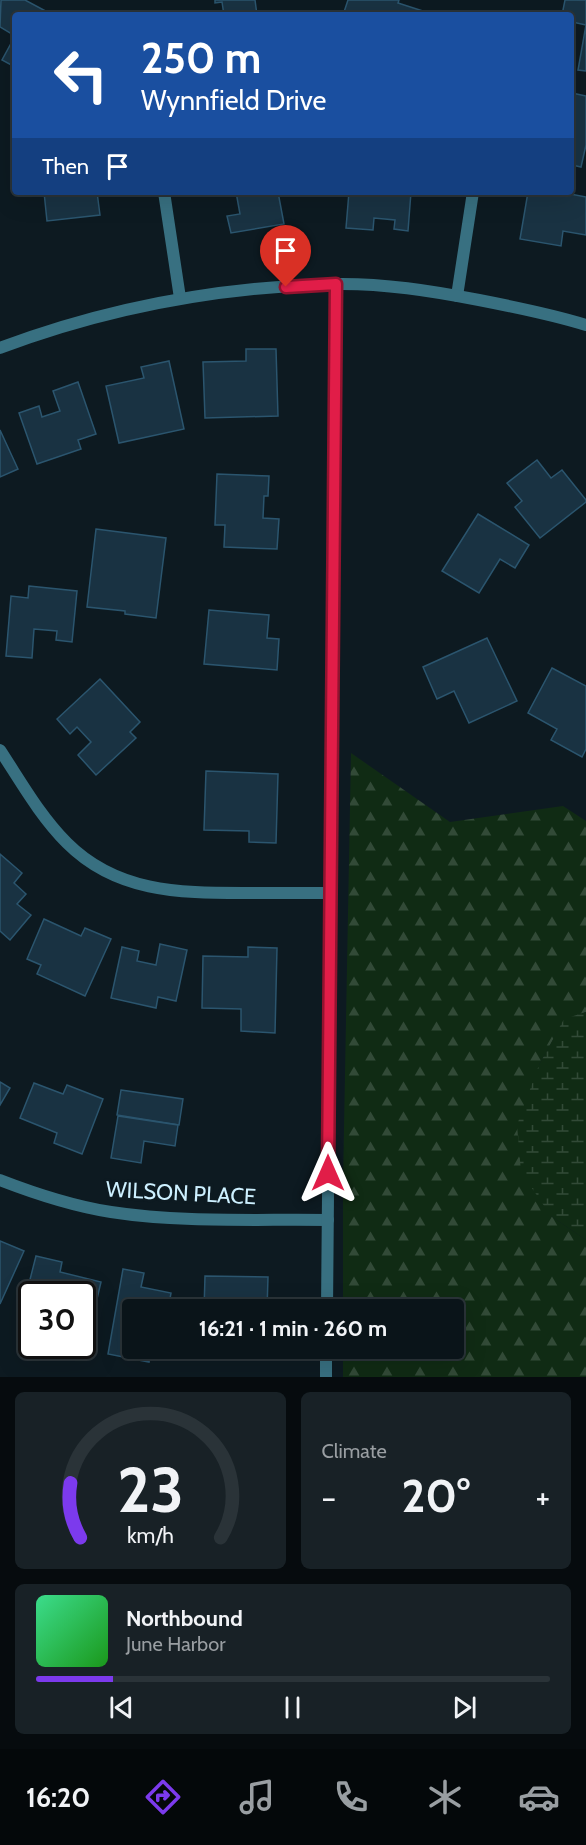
<!DOCTYPE html>
<meta charset="utf-8">
<style>
body{margin:0;font-family:Cabin,sans-serif;background:#182126;color:#f1f3f6;height:100vh;display:flex;flex-direction:column;font-size:22px;white-space:nowrap}
*{box-sizing:border-box;margin:0}
p{font-size:20px;color:#999ea2}
.icon{flex:none;width:33px;height:33px;fill:none;stroke:currentColor;stroke-width:2;stroke-linecap:round;stroke-linejoin:round}
.map{position:relative;height:1377px;overflow:hidden}
.sheet{display:flex;flex-direction:column;gap:15px;padding:15px;background:#060b0e;flex:1}
.sheet>*{flex:none}
.guide{position:absolute;left:12px;top:12px;width:562px;height:183px;border-radius:6px;box-shadow:0 6px 24px #0002,0 0 0 2px #2a3338;background:#1a4fa0;color:#fff;overflow:hidden}
.speed{position:absolute;left:18px;top:1281px;display:flex;gap:12px;font-size:30px;font-weight:700;text-align:center}
.speed>*{display:grid;place-content:center;width:78px;height:78px;border-radius:50%;background:#0a1419;box-shadow:0 6px 24px #0002,0 0 0 2px #2a3338;line-height:1}
.speed .limit{border:3px solid #111;border-radius:9px;background:#fff;color:#111}
.pin{position:absolute;display:grid;place-items:center;width:51px;height:51px;color:#fff;margin:-62px -26px;border-radius:50% 50% 50% 0;rotate:-45deg;box-shadow:0 0 6px #0007}
.pin .icon{rotate:45deg}
.me{position:absolute;width:66px;margin:-33px;rotate:0deg;stroke-linejoin:round;filter:drop-shadow(0 0 4px #0008)}
.turn{display:flex;align-items:center;gap:21px;height:126px;padding:0 30px;font-size:27px}
.turn .icon{width:78px;height:78px;stroke-width:2.5}
.turn b{display:block;font-size:42px;line-height:51px}
.then{display:flex;align-items:center;height:57px;padding:0 30px;background:#0003;gap:12px;font-size:22px}
.big{font-size:45px;font-weight:700;line-height:1.1}
.sheet .card{flex:1;display:flex;flex-direction:column;justify-content:center;gap:9px;min-width:0;padding:0 21px;border-radius:9px;background:#182126}
.sheet .dial{align-items:center;gap:0}
.dial svg{height:156px;overflow:visible;fill:none;stroke:#2a3338;stroke-width:7;stroke-linecap:round;text-anchor:middle}
.dial text{fill:#f1f3f6;stroke:none}
.song{display:flex;align-items:center;gap:18px}
.cover{width:72px;height:72px;border-radius:9px;background:linear-gradient(135deg,hsl(150 70% 55%),hsl(120 70% 35%))}
.played{height:6px;border-radius:3px;background:linear-gradient(90deg,#7c3aed 15%,#2a3338 15%)}
.keys{display:flex;justify-content:space-around;direction:ltr}
.heat{display:flex;justify-content:space-between;align-items:center;font-size:33px;direction:ltr}
.sheet .tiles{flex:1;display:grid;gap:15px;grid-template-columns:1fr 1fr}
.card:last-child{grid-column:span 2}
.trip{position:absolute;left:122px;top:1299px;width:342px;height:60px;border-radius:6px;background:#0a1419;box-shadow:0 6px 24px #0002,0 0 0 2px #2a3338;font-weight:700;line-height:60px;text-align:center}
.menu{display:flex;height:96px;justify-content:space-around;align-items:center;background:#04080a;color:#999ea2}
.menu .icon{width:42px;height:42px}
.menu .current{color:#7c3aed}
.menu b{font-size:27px;color:#f1f3f6}
.map>svg:first-child{display:block}
.forest{fill:url(#forest-firs)}
.wetland{fill:url(#wetland-marsh)}
.building{fill:#193242;stroke:#2b556e;stroke-width:1.5}
.lines{fill:none;stroke-linecap:round;stroke-linejoin:round}
.minor{stroke:#387081;stroke-width:12}
.route-casing{stroke:#92132f;stroke-width:15}
.route{stroke:#e11d48;stroke-width:10}
.labels{text-anchor:middle;dominant-baseline:central;stroke-width:6;stroke-linejoin:round;paint-order:stroke}
.street-label{font-size:22px;fill:#cdf0ff;stroke:#0d1a21}
</style>
<div class="map">
<svg width="586" height="1377" viewBox="0 0 586 1377">
<defs>
<pattern id="forest-firs" width="22" height="20" patternUnits="userSpaceOnUse" patternTransform="scale(1.5)"><rect width="22" height="20" fill="#102b14"/><path d="M5 1l3.5 6h-7zM16 11l3.5 6h-7z" fill="#324a37"/></pattern>
<pattern id="wetland-marsh" width="20" height="14" patternUnits="userSpaceOnUse" patternTransform="scale(1.5)"><rect width="20" height="14" fill="#102b14"/><path d="M1 5h8M5 5V1M11 12h8M15 12V8" fill="none" stroke="#324a37"/></pattern>
</defs>
<rect width="100%" height="100%" fill="#0d1a21"/>
<path class="forest" d="M351,753l99,69 113,-16 23,15v191l-22,8 -25,45 12,151 35,24v137h-243v-28l110,-1v-38l-110,-1v-127z"/>
<path class="wetland" d="M586,1012v228l-35,-24 -30,-44 -4,-47 22,-60 25,-46z"/>
<g class="building">
<path d="M1,0h24l28,15h-38v21l-15,-9z"/>
<path d="M215,0h40l2,15h-33l-2,-13 -7,1z"/>
<path d="M348,0h51l-1,3 31,10 -1,2h-85z"/>
<path d="M565,0h21v71l-8,-1 8,-45 -14,-3v-7h-10z"/>
<path d="M15,36v31l-13,-7z"/>
<path d="M572,93l14,3v49l-5,22 -9,-2z"/>
<path d="M44,192h53l3,23 -53,6z"/>
<path d="M213,192h21l-20,4z"/>
<path d="M236,192h42l6,32 -53,9 -4,-17 13,-2z"/>
<path d="M349,192h62l-3,39 -14,-2 1,-9 -21,-2 -1,12 -27,-2z"/>
<path d="M528,192h42v2l16,3v38l-23,-4 -2,15 -41,-7z"/>
<path d="M246,349h30l2,67 -73,2 -2,-56 43,-1z"/>
<path d="M169,361l15,68 -65,14 -13,-57 38,-8 -3,-11z"/>
<path d="M78,382l18,52 -18,6 3,9 -44,15 -18,-51 20,-7 3,11 18,-6 -7,-20z"/>
<path d="M0,430l18,39 -18,8z"/>
<path d="M537,460l14,18 11,-8 24,30v2l-46,36 -25,-31 7,-6 -15,-18z"/>
<path d="M217,474l52,2 -1,20h-4l-1,22 16,1 -2,30 -53,-2 1,-22h-10z"/>
<path d="M478,514l51,31 -14,23 -15,-9 -21,34 -37,-22z"/>
<path d="M96,529l70,9 -10,80 -31,-4v-3l-38,-4z"/>
<path d="M29,586l48,5 -5,51 -16,-2 1,-9 -23,-2 -2,29 -26,-2 5,-60 17,2z"/>
<path d="M209,610l60,5 -2,23 12,1 -2,31 -73,-6z"/>
<path d="M487,638l30,63 -48,22 -15,-32 -17,8 -14,-32z"/>
<path d="M552,668l34,18v63l-4,8 -31,-17 6,-11 -29,-16z"/>
<path d="M100,679l40,43 -10,10 6,6 -40,37 -18,-20 13,-13 -14,-15 -7,7 -13,-15z"/>
<path d="M206,771l72,3 -2,69 -27,-1v-11l-45,-1z"/>
<path d="M0,854l22,19 -8,10 12,11 -9,10 14,11 -21,25 -10,-9z"/>
<path d="M44,919l37,17 4,-8 26,11 -26,57 -48,-22 4,-9 -14,-6z"/>
<path d="M160,944l27,6 -11,51 -18,-4 -2,11 -45,-10 11,-51 17,4 -2,10 19,4z"/>
<path d="M248,947l29,1 -2,85 -34,-2v-22l-39,-1 1,-52 45,1z"/>
<path d="M0,1082l10,6 -10,17z"/>
<path d="M34,1083l29,11 4,-9 36,14 -21,55 -28,-11 3,-10 -37,-15z"/>
<path d="M121,1090l62,9 -4,26 -62,-10z"/>
<path d="M118,1116l60,9 -3,21 -31,-5 -3,22 -30,-5z"/>
<path d="M0,1241l24,10 -24,53z"/>
<path d="M36,1256l26,6 -2,10 41,10 -9,38 -10,-3v-23h-50v11l-8,-2z"/>
<path d="M123,1269l21,4 -3,14 30,6 -3,17h-36v38h19l-2,14 -41,-8z"/>
<path d="M205,1276l63,1 -1,33h-63z"/>
<path d="M203,1348h41v3l-41,-1z"/>
</g>
<g class="lines">
<g class="minor">
<path d="M164,192l16,106"/>
<path d="M457,296l16,-104"/>
<path d="M0,348c109,-41 218,-61 334,-64 49,-1 98,7 145,16 36,7 72,14 107,25"/>
<path d="M0,750c21,32 40,66 67,93 49,49 111,50 176,50 29,0 58,0 87,0"/>
<path d="M0,1180c36,14 73,26 111,32 71,11 145,7 217,8"/>
<path d="M327,1310l9,-1026"/>
<path d="M326,1377v-29"/>
</g>
</g>
<g class="lines">
<g class="route-casing">
<path id="route" d="M286,287l50,-3 -8,889"/>
</g>
<use href="#route" class="route"/>
</g>
<g class="labels">
<g class="street-label">
<text transform="translate(181 1193) rotate(3)">WILSON PLACE</text>
</g>
</g>
</svg>
<div class="speed"><div class="limit">30</div></div>
<div class="pin" style="left:286px;top:287px;background:#d93025"><svg class="icon" aria-label="arrive" viewBox="0 0 24 24"><path d="M6 21V4h12l-3 4 3 4H6"/></svg></div>
<svg class="me" style="left:328px;top:1173px" viewBox="-20 -20 40 40"><path d="M0-17L14 15 0 8-14 15z" fill="#e11d48" stroke="#fff" stroke-width="4"/></svg>
<div class="trip">16:21 · 1 min · 260 m</div>
<div class="guide">
<div class="turn"><svg class="icon" aria-label="left" viewBox="0 0 24 24"><path d="M17 20v-9H6M10 6l-5 5 5 5"/></svg><div><b>250 m</b>Wynnfield Drive</div></div>
<div class="then">Then<svg class="icon" aria-label="arrive" viewBox="0 0 24 24"><path d="M6 21V4h12l-3 4 3 4H6"/></svg></div>
</div>
</div>
<section class="sheet">
<div class="tiles">
<div class="card dial"><svg viewBox="0 0 100 80">
<path d="M14 69A42 42 0 1 1 86 69"/>
<path d="M14 69A42 42 0 0 1 9 41" stroke="#7c3aed"/>
<text x="50" y="56" font-size="32" font-weight="700">23</text>
<text x="50" y="72" font-size="11">km/h</text>
</svg></div>
<div class="card"><p>Climate</p>
<div class="heat"><a>−</a><b class="big">20°</b><a>+</a></div>
</div>
<div class="card">
<div class="song"><i class="cover"></i><div><b>Northbound</b><p>June Harbor</p></div></div>
<div class="played"></div>
<div class="keys"><svg class="icon" aria-label="previous" viewBox="0 0 24 24"><path d="M18 5L8 12l10 7zM5 5v14"/></svg><svg class="icon" aria-label="pause" viewBox="0 0 24 24"><path d="M8 5v14M16 5v14"/></svg><svg class="icon" aria-label="next" viewBox="0 0 24 24"><path d="M6 5l10 7-10 7zM19 5v14"/></svg></div>
</div>
</div>
</section>
<nav class="menu">
<b>16:20</b>
<svg class="icon current" aria-label="directions" viewBox="0 0 24 24"><path d="M12 3l9 9-9 9-9-9zM9 14v-3h6M13 9l2 2-2 2"/></svg>
<svg class="icon" aria-label="music" viewBox="0 0 24 24"><path d="M9 18V5l10-2v13"/><circle cx="6" cy="18" r="3"/><circle cx="16" cy="16" r="3"/></svg>
<svg class="icon" aria-label="phone" viewBox="0 0 24 24"><path d="M5 4h4l2 5-3 2q2 4 5 5l2-3 5 2v4C11 20 4 13 5 4z"/></svg>
<svg class="icon" aria-label="climate" viewBox="0 0 24 24"><path d="M12 3v18M4 7l16 10M4 17L20 7"/></svg>
<svg class="icon" aria-label="car" viewBox="0 0 24 24"><path d="M5 17H2v-5l4-1 3-4h7l3 4 3 1v5h-3M9 17h6M6 11h13"/><circle cx="7" cy="17" r="2"/><circle cx="17" cy="17" r="2"/></svg>
</nav>
